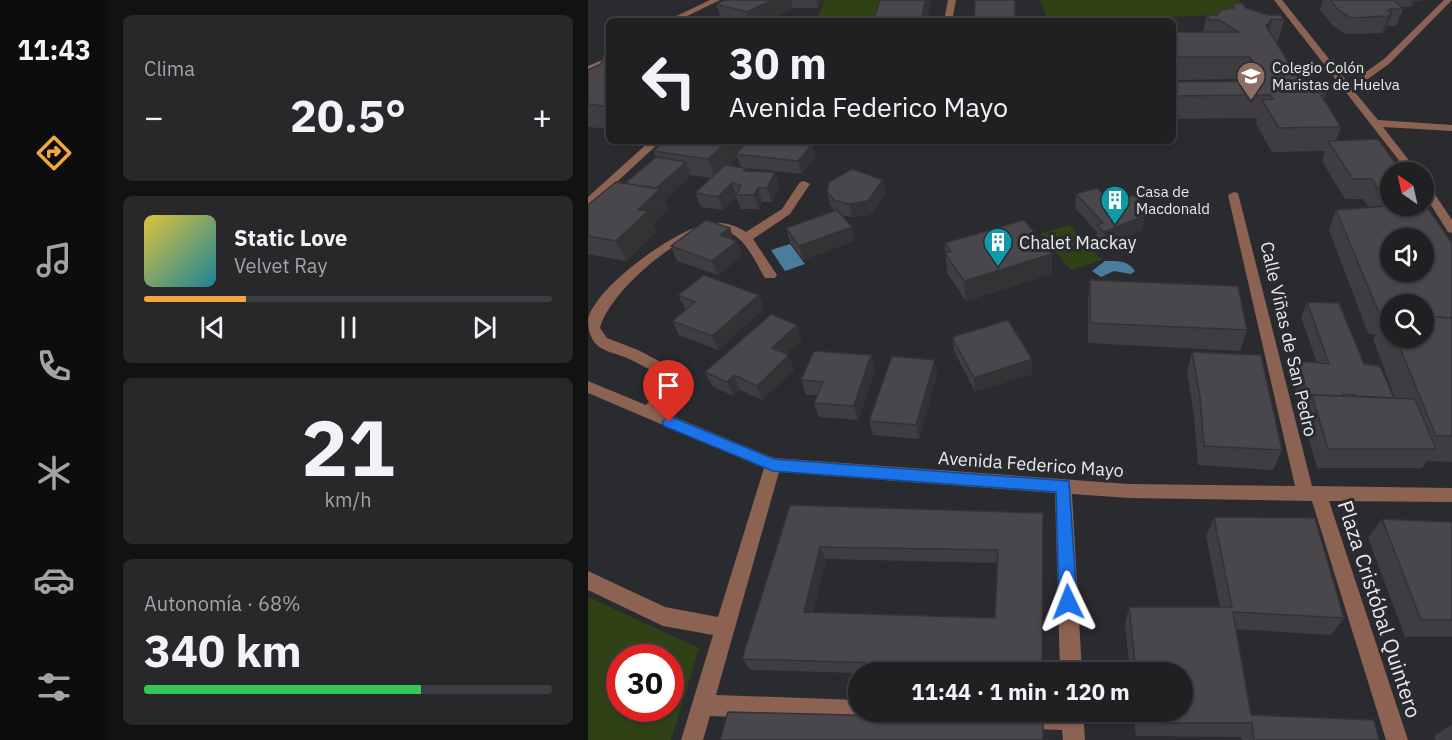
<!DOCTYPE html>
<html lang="es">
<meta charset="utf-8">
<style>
body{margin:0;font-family:"IBM Plex Sans",sans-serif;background:#28282b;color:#f1f3f6;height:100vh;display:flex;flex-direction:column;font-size:22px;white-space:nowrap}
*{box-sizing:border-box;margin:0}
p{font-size:20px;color:#a2a3a6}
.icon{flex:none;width:33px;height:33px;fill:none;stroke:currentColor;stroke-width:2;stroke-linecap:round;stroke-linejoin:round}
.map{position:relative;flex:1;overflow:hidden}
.details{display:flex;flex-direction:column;gap:15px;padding:15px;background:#121213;width:480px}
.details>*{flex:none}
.guide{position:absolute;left:18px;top:18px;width:570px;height:126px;border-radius:9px;box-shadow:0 2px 4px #0004,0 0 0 2px #3d3e41;background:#202023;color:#f1f3f6;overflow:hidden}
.needle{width:39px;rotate:326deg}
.fabs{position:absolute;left:792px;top:162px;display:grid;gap:12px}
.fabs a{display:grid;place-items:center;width:54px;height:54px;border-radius:50%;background:#202023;box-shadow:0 2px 4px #0004,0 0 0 2px #3d3e41;font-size:30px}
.speed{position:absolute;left:18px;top:644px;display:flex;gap:12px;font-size:30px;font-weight:700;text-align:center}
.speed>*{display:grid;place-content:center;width:78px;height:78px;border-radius:50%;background:#202023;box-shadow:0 2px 4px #0004,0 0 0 2px #3d3e41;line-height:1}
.speed .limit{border:9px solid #d22;background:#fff;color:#111}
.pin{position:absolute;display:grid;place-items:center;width:51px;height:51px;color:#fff;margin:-62px -26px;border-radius:50% 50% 50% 0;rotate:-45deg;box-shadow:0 0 6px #0007}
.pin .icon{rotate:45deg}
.me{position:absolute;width:66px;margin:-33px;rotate:358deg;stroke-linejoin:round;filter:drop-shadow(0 0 4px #0008)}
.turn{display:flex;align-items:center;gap:21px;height:126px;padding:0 24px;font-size:27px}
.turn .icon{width:78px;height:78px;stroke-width:2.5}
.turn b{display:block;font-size:42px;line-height:51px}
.big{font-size:45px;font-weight:700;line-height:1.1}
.details .tile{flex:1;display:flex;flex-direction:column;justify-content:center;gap:9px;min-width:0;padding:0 21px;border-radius:9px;background:#28282b}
.details .dial{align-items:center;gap:0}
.dial b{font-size:78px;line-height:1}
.song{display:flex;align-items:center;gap:18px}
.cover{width:72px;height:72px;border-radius:9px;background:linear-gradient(135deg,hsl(50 70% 55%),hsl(190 70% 35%))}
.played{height:6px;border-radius:3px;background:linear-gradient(90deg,#f1a63f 25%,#3d3e41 25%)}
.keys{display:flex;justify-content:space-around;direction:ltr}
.heat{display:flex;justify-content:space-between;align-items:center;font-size:33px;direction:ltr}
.charge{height:9px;border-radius:4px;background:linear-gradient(90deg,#34c759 68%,#3d3e41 0)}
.trip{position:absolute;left:260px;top:662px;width:345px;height:60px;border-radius:30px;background:#202023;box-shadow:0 2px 4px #0004,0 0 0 2px #3d3e41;font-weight:700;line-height:60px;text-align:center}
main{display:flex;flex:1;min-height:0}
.tab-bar{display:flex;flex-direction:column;width:108px;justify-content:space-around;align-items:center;background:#0d0d0e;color:#a2a3a6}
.tab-bar .icon{width:42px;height:42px}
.tab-bar .selected{color:#f1a63f}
.tab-bar b{font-size:27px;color:#f1f3f6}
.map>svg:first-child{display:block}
.green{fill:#314116;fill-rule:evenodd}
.water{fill:#4c7c9d}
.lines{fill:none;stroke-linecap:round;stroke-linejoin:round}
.minor{fill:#8c6253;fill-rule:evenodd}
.wall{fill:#3f3d41;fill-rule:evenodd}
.shaded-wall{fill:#333235}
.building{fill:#49474c;stroke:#333235;stroke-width:1.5;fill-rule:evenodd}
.route{fill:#1a73e8;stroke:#114b97;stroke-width:1.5}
.labels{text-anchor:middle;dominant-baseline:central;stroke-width:6;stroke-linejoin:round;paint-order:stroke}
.far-poi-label{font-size:15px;fill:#e9eaed;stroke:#2a2b2f;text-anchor:start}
.poi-label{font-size:18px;fill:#e9eaed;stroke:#2a2b2f;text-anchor:start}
.street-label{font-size:18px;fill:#e9eaed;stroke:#2a2b2f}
.near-street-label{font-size:21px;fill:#e9eaed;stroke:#2a2b2f}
</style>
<main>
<nav class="tab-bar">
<b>11:43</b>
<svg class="icon selected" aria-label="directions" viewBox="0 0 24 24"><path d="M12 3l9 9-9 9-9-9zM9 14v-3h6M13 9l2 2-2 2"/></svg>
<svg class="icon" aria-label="music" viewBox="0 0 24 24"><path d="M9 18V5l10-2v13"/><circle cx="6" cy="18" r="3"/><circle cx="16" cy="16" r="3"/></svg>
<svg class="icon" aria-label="phone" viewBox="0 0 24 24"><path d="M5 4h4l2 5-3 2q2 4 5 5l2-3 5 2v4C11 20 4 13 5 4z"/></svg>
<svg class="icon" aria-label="climate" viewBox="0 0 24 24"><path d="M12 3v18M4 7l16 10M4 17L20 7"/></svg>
<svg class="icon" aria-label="car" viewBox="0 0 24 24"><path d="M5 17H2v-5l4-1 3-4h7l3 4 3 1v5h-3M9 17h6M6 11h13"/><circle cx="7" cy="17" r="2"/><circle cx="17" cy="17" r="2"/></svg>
<svg class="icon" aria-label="filters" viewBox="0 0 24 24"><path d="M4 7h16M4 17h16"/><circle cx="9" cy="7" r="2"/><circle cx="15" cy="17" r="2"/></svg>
</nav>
<section class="details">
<div class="tile"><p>Clima</p>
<div class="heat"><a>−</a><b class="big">20.5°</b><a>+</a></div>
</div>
<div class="tile">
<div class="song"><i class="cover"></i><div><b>Static Love</b><p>Velvet Ray</p></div></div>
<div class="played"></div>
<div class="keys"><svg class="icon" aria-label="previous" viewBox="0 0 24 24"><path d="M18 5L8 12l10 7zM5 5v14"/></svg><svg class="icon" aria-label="pause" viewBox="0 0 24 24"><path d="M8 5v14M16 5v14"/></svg><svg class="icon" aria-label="next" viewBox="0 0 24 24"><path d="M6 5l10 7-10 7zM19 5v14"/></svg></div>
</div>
<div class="tile dial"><b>21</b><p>km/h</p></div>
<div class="tile"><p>Autonomía · 68%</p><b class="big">340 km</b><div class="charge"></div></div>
</section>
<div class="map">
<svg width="864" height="740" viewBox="0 0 864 740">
<rect width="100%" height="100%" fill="#2a2b2f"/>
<g class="green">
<path d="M237,0h65l-7,21h-111l5,-3 41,-1z"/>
<path d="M452,0h199l12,14 -203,7z"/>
<path d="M481,225l33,35 -31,10 -31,-36z"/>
<path d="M0,597l111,51 -28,92h-83zM32,657h50v51h-50z"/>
</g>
<g class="water">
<path d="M202,244l15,20 -20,7 -14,-21z"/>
<path d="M517,261c12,0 23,-1 30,10l-4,3 -17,-3 -13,6 -9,-6z"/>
</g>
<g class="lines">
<g class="minor">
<path d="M122,0h10l-43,21h-11z"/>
<path d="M360,0h8l-4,21h-8z"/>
<path d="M686,0h8l67,84 35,-25 60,-59h8l-62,63 -37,27 25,30 74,5v6l-69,-4 35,45h-10z"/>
<path d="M21,57v6l-21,9v-6z"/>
<path d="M62,141h11l-69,64 -4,2v-10z"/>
<path d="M216,181l6,3 -20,30 -37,25 24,36 -2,3h-10c-10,-16 -20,-43 -41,-47 -38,-8 -116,62 -124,97l7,10 31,12 36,19 4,22 -18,20 114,47 355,26 166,2 -67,-291 6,-3 4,1 74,293 140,2v14l-123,-1 79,239h-22l-74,-239 -183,-3 -57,-4 10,178h-22l-5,-179 -276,-21 -63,223 142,5v11h225l2,29h-22l-1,-10 -352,-14 -7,24h-22l32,-105 -50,-9 -75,-36v-19l77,36 53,10 46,-149 -176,-75v-12l58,24 16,-16v-13c-11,-6 -22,-12 -33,-17 -9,-5 -26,-7 -33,-15 -6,-6 -8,-16 -8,-25 8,-33 90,-92 123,-96 13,-1 24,2 35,9l36,-23 18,-27z"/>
<path d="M836,183l4,1 24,36v13l-4,-1 -24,-38z"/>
</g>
</g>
<g class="wall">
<path d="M137,0h97l-4,8h-25l-25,13h-46l-6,-17z"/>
<path d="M735,0h101l-8,1 -2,4 -4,2h-9l2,2 -7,17h-9l-2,5 -3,2 -37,1 -13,-9 -12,-16z"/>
<path d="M643,4l53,16 -6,21h-2l24,40 26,13 -2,6 17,27 -5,14 116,102v219l-25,-1 -5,7h-105l-25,-92 6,-15 19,2 -16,-46 6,-15 87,96h1l-22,-59 2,-4 -7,-2 -39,-103 7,-20 32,-3 -5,-8h-18l-23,-38 3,-10 -53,1 -16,-28 1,-6 -84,1v-37l73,-1 -1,-2 -72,1v-48h30l4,-17h10l13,-6zM802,304l34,34h-34z"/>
<path d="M21,50v79l-21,-2v-57l13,-6z"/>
<path d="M224,144l3,13 -13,17 -56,-6 1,3 32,15 -7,16h-10l-3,7h-18l-5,-12 -13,13 -22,-3 -6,-14 16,-15 -20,-3 -26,25 4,9 -16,15 4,7 -31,30 -38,-7v-49l36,-21 32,-27 -3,-6zM149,157l4,10 -12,-2z"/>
<path d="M295,180l3,13 -16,22 -18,2 -11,-2 14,26 -52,19 -13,-18 -4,-14 49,-17 -5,-6 -3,-14z"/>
<path d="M488,194l36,7 33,4 -2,9v16l-40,16 -7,-7 1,-7 -22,-24z"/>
<path d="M146,240l3,1 5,14 -24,20 -41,-14 -6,-15z"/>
<path d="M357,243l107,11v20l-86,27 -19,-28z"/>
<path d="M502,280l157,50 -7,21 -152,-8v-43z"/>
<path d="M90,295h81l5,14 -46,41 -39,-15 -7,-14 14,-11z"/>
<path d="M364,337l80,37 -57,18 -21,-41z"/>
<path d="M214,339l-16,15 8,16 -32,30 -22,-10 -7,6 -21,-10 -7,-14z"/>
<path d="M604,352l90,98 -9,20 -75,-5 -4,-49 -7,-44z"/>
<path d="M283,355l4,14 -17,51 -39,-3 -5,-14 3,-8h-11l-5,-15z"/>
<path d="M349,374l-18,65 -46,-4 -4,-14z"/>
<path d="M202,505l253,8 -1,159h-184v1l-107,-3 -9,-11zM238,559l172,4 -3,55 -182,-6z"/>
<path d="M626,517l130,101 -13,17 -95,-6 15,86 128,25h-137l-1,-3 -105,-1 -3,-25h49v-39h-52l-5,-48 4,-17h91l-14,-71z"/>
<path d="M794,519l70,3v115h-47l-37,-99z"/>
<path d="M864,724v16h-16l-2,-4z"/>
</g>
<g class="shaded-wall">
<path d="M185,0h18l2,8 -25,13h-19l-2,-9z"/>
<path d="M228,0h6l-4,8z"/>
<path d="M337,0h6l-4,21h-6z"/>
<path d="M825,0h3l-2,5 -4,2z"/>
<path d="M804,14l-7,17 -3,2 6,-17z"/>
<path d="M684,19l-5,21 -1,-14z"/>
<path d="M140,141h24l-16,13 1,3 -22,22 -7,-20z"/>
<path d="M224,144l3,13 -13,17 -4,-13z"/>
<path d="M98,162l5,13 -26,25 4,9 -16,15 4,7 -31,30 -10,-20 35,-48z"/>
<path d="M187,172l4,14 -7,16 -5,-14z"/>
<path d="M295,180l3,13 -16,22 -18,2 -3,-13z"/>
<path d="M144,183l4,13 -13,14 -5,-13z"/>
<path d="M170,188l4,14 -3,7 -5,-14z"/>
<path d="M557,205l-2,12 2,-1 -2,14 -40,16 1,-14 32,-24z"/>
<path d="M264,227l3,14 -52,19 -4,-14z"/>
<path d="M142,228l5,14 -15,-7z"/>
<path d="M149,241l5,14 -24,20 -6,-14z"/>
<path d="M464,254v20l-86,27 -2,-20z"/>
<path d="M171,295l5,14 -46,41 -6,-14z"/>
<path d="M209,325l5,14 -25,24 -5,-15z"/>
<path d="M201,355l5,15 -32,30 -5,-14z"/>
<path d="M283,355l4,14 -17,51 -4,-14z"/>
<path d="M444,359v15l-57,18 -1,-14z"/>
<path d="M347,360l2,14 -18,65 -3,-14z"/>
<path d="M146,375l6,15 -7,6 -6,-14z"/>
<path d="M232,547l6,12 -16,64 -6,-11z"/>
</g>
<g class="building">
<path d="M137,0h48l-26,12 -31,-8z"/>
<path d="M292,0h45l-4,21h-48z"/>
<path d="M387,0h40v21h-41z"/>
<path d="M743,0h63l9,9h-13l2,2h-4l4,3 -4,2 -37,2 -14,-9z"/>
<path d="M654,3l4,5 22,7h13l3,5 -12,-1 -6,7 34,55h16l10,13 -5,1 20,32 -62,1 -17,-28 11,-1 -3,-4 -97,1v-14l91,-1 -14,-24h-77v-25h66l-20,-12h-9l-3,-5h10l4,-5 13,-2 -3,-4z"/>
<path d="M21,50v57l-21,-3v-34l13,-6 3,-12z"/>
<path d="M790,139l24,33h-12v34h34v-3l28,40v75l-28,-2v-12h-34v9h-4l1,1 -8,-1 -43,-103 51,-4 -15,-27h-19l-25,-38zM802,238h34v34h-34z"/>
<path d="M77,141h63l-20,18 -55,-8z"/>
<path d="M160,141h37l27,3 -14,17 -62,-7z"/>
<path d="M68,157l30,5 -30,26 -32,-4z"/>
<path d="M137,165l21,3 -3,3 32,1 -8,16h-9l-4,7h-18l5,-10 -9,-2 -14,14 -23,-4z"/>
<path d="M264,169l31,11 -15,21 -19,3 -15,-4 -7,-9 2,-9z"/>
<path d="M28,182l44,7 -22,21 10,1 -32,30 -28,-5v-31z"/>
<path d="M509,188l15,13 22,-6 11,10 -9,3 9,8 -41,16 -7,-7 6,-2 -27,-29z"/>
<path d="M249,210l15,17 -53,19 -13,-18z"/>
<path d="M118,220l24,8 -10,7 17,6 -25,20 -41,-15z"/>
<path d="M436,220l28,34 -88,27 -19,-28 6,-2 -6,-8z"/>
<path d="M116,275l55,20 -47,41 -40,-15 23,-19 -17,-7z"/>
<path d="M502,280l148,6 9,44 -157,-7z"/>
<path d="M719,302l32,1 25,61 16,2 14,32 -39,-2v-1l-12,-1 1,2 -32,-1 -3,6 -11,-40 31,3z"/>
<path d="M798,313h4v10z"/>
<path d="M183,314l26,11 -25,23 17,7 -32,31 -23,-11 -7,7 -22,-10z"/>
<path d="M836,316l28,2v118h-16l-40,-98h28z"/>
<path d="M420,320l24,39 -58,19 -22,-41z"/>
<path d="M226,351l57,4 -17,51 -40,-3 9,-21 -22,-2z"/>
<path d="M604,352l69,3 21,95 -78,-4 -4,-50z"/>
<path d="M304,356l43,4 -19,65 -47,-4z"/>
<path d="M724,395l103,4 21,50h-108z"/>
<path d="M202,505l253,8 -1,155 -300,-9zM232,547l178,3 -3,68 -191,-6z"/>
<path d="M626,517l101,1 29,100 -111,-6 18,103 123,5 5,20h-125l-2,-17h-111l-1,-12h42v-39h-46l-7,-65h103z"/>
<path d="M794,519l70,3v98h-31z"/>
<path d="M140,712l315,8v20h-323z"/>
</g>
<path class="route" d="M81,416l105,43 295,22 8,121 -3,6 -6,3 -6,-3 -3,-6 -3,-110 -283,-21 -109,-45 -2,-4z"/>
<defs>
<g id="school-pin" transform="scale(1.5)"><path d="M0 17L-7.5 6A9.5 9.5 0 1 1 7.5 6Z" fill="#8d6e63" stroke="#2a2b2f"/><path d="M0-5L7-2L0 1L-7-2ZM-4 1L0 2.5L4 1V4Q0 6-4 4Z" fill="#fff"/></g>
<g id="building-pin" transform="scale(1.5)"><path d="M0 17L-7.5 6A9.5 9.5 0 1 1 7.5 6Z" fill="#0f9aa8" stroke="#2a2b2f"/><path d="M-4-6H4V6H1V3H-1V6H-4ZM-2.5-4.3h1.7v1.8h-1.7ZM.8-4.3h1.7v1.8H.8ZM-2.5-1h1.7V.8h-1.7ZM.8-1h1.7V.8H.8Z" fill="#fff"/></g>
</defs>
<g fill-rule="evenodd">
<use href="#school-pin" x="663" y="76"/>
<use href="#building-pin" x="527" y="200"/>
<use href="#building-pin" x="410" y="242"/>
</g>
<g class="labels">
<g class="far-poi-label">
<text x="684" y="67">Colegio Colón<tspan x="684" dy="17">Maristas de Huelva</tspan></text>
<text x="548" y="191">Casa de<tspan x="548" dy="17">Macdonald</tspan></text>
</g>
<g class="poi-label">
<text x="431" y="242">Chalet Mackay</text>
</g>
<g class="street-label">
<text transform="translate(701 339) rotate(77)">Calle Viñas de San Pedro</text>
<text transform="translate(443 464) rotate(4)">Avenida Federico Mayo</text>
</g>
<g class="near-street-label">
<text transform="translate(792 609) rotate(72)">Plaza Cristóbal Quintero</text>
</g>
</g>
</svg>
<div class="fabs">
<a><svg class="needle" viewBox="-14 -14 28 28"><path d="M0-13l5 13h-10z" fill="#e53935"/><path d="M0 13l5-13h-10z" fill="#a2a3a6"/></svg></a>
<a><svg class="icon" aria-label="sound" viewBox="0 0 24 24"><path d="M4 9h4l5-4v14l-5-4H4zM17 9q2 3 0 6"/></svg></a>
<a><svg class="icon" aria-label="search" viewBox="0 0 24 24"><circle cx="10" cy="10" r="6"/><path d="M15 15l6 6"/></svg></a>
</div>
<div class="speed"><div class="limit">30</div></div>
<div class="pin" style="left:81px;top:422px;background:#d93025"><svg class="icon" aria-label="arrive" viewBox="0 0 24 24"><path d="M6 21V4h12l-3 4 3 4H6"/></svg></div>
<svg class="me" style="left:480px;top:602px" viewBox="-20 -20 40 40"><path d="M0-17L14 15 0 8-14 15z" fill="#1a73e8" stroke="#fff" stroke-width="4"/></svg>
<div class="trip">11:44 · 1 min · 120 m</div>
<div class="guide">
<div class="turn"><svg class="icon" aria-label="left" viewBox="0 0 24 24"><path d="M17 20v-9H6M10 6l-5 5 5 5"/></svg><div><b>30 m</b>Avenida Federico Mayo</div></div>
</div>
</div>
</main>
